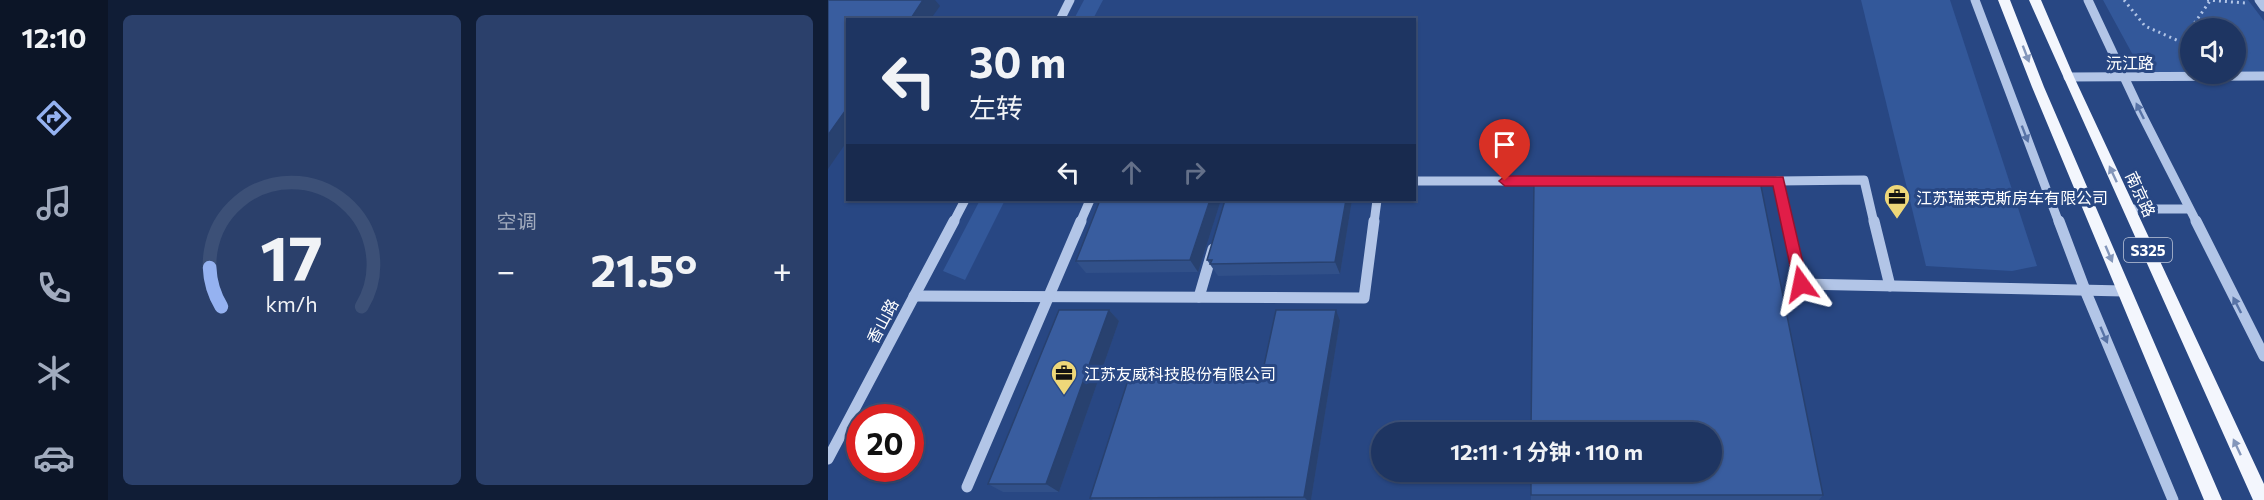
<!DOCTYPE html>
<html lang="zh">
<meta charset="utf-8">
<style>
body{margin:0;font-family:Commissioner,"Noto Sans SC",sans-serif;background:#2b406b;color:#f1f3f6;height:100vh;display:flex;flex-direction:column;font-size:22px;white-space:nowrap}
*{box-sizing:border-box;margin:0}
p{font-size:20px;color:#a1abbe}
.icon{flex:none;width:33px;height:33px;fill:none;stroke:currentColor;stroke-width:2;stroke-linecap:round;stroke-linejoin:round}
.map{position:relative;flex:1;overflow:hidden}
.side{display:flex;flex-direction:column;gap:15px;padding:15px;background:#101d36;width:720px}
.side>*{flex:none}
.guide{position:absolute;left:18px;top:18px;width:570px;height:183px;border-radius:0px;box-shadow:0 2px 4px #0004,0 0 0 2px #3c5077;background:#1e3562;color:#f1f3f6;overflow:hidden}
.buttons{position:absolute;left:1352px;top:18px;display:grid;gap:12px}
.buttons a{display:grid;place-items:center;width:66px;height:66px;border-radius:50%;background:#1e3562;box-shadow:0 2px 4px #0004,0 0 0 2px #3c5077;font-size:30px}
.speed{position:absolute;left:18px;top:404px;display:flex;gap:12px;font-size:30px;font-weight:700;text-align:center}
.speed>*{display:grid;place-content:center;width:78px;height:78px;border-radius:50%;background:#1e3562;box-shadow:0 2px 4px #0004,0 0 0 2px #3c5077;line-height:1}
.speed .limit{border:9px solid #d22;background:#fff;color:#111}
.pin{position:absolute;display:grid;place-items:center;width:51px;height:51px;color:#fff;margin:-62px -26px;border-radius:50% 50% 50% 0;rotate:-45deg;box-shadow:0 0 6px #0007}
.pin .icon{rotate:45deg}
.me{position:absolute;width:66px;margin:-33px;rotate:348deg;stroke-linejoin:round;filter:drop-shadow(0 0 4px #0008)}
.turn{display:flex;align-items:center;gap:21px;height:126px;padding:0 24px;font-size:27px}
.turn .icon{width:78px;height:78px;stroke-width:2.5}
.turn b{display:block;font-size:42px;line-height:51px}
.lanes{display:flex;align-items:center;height:57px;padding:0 24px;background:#0003;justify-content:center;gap:30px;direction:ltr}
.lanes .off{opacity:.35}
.big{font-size:45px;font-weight:700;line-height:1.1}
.side .card{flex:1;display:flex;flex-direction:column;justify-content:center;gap:9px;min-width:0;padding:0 21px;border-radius:9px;background:#2b406b}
.side .dial{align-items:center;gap:0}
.dial svg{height:156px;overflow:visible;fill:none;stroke:#3c5077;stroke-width:7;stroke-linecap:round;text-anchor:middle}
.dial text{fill:#f1f3f6;stroke:none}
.heat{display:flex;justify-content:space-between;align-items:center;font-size:33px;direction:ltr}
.side .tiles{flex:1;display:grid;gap:15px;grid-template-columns:repeat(2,1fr)}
.trip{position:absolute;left:543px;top:422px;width:351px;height:60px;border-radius:30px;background:#1e3562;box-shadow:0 2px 4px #0004,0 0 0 2px #3c5077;font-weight:700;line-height:60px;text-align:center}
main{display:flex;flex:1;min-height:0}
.menu{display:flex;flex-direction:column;width:108px;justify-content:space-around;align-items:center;background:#0c1527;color:#a1abbe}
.menu .icon{width:42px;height:42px}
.menu .current{color:#95b2f1}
.menu b{font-size:27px;color:#f1f3f6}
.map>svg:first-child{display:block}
.green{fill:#33589a}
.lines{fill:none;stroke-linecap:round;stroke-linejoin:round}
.path{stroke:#b2c5e7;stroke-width:3;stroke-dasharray:2 4;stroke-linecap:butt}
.minor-far1{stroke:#b2c5e7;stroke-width:9}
.minor{stroke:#b2c5e7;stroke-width:11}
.major{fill:#f3f6fd;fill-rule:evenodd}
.wall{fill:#315089}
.shaded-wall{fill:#28416f}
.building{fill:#395d9f;stroke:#28416f;stroke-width:1.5}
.oneway{fill:#8396ba}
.oneway2{fill:#5873a6}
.route{fill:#e11d48;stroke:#92132f;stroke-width:1.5}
.labels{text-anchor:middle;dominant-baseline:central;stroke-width:6;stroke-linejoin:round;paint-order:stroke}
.shield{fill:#284783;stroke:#bec8da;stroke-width:1.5}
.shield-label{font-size:15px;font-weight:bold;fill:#fff}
.street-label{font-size:16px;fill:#fff;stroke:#284783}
.poi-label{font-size:16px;fill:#fff;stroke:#284783;text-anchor:start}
</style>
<main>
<nav class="menu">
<b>12:10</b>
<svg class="icon current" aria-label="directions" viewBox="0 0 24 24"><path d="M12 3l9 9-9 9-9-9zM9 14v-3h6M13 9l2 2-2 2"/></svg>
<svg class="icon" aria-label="music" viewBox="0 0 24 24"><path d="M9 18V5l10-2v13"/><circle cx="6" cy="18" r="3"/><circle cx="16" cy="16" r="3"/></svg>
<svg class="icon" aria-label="phone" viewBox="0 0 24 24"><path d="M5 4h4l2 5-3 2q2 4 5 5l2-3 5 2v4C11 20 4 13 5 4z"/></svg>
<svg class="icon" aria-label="climate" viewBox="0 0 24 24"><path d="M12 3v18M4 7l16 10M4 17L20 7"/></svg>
<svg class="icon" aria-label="car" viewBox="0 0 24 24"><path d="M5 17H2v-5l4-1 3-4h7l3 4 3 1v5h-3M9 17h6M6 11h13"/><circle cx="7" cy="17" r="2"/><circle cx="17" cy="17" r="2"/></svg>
</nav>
<section class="side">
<div class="tiles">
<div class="card dial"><svg viewBox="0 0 100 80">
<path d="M14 69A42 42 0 1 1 86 69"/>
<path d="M14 69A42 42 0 0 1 8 49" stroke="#95b2f1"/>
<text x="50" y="56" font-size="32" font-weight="700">17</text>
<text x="50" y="72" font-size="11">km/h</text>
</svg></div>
<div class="card"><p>空调</p>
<div class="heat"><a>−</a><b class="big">21.5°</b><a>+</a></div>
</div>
</div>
</section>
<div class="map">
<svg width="1436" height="500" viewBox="0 0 1436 500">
<rect width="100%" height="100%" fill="#284783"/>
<g class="green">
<path d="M256,0h19l-10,19h-19z"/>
<path d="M1033,0h89l87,266 -25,5 -86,-5z"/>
<path d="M1275,0h145l16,21v51h-29v-44h-45v44h-44l-6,-4z"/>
<path d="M152,200h25l-40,80 -22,-9z"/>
</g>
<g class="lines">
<g class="path">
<path d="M1296,0l21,26 45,20"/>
<path d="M1379,0l38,3"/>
<path d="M1363,28l19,-27"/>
<path d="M1356,41l6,-11"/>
</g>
<g class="minor-far1">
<path d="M1147,0l84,223"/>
<path d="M1260,0l53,113 56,110"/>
<path d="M1431,0l5,7"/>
<path d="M232,20l10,-20"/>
<path d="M1240,77l196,-1"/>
<path d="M586,181h364l9,42"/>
<path d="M950,181l86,-1 10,43"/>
<path d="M1301,209h60"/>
<path d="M125,223l12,-23"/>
<path d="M252,223l10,-23"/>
<path d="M546,223l3,-23"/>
</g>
<g class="minor">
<path d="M959,221l14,63 323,7"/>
<path d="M1046,221l16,65"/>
<path d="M1231,221l26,69 88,210"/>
<path d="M1368,221l68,135"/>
<path d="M86,296l450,2 10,-77"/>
<path d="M371,297l14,-48"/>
<path d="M0,459l126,-238"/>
<path d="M139,487l114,-266"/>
</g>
<g class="major">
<path d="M1170,0h12l34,87 178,413h-18l-172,-413z"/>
<path d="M1201,0h12l33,77 190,407v16h-11z"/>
</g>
</g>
<g class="wall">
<path d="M393,200l-23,72 -112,1 -10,-12z"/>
<path d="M397,200h127l-12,74 -122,2 -11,-16z"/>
<path d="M281,310l10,11 -60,171h-56l-15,-8z"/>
<path d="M512,321l-29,179h-218l-3,-2 172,-123z"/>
<path d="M703,471l292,24 -4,5h-288z"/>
</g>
<g class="shaded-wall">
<path d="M95,0h12l5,6 -10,14h-20z"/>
<path d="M20,107v33l-20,29v-34z"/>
<path d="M382,200h11l-23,72 -8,-12z"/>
<path d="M518,200h6l-12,74 -5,-12z"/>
<path d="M281,310l10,11 -60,171 -13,-8z"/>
<path d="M508,310l4,11 -29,179h-4l-3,-3z"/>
</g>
<g class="building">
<path d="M0,0h95l-13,20h-62v87l-20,28z"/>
<path d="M706,181h226l63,314h-292v-24h181v-39h-181z"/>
<path d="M272,200h110l-20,60 -114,1z"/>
<path d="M397,200h121l-11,62 -125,2 2,-4h-5z"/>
<path d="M231,310h50l-63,174h-58z"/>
<path d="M448,310h60l-32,187 -214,1 39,-121 133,-2z"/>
</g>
<defs><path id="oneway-solid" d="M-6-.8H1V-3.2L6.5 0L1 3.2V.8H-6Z" transform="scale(1.5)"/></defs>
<g class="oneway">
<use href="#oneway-solid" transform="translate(1198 54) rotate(69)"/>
<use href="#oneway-solid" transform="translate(1285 174) rotate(-115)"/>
<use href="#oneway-solid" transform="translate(1281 254) rotate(67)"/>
<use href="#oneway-solid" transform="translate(1409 447) rotate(-115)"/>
</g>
<g class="oneway2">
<use href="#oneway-solid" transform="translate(1312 111) rotate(-116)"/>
<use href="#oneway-solid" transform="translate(1197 134) rotate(69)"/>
<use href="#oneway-solid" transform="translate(1409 305) rotate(-117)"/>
<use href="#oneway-solid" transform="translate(1276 335) rotate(67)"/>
</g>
<path class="route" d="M677,176l278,1 25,107 -2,4h-10l-2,-4 -21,-98h-268l-6,-5z"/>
<defs>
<g id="office-pin" transform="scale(1.35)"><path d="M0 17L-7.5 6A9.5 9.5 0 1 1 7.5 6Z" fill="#eed779" stroke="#284783"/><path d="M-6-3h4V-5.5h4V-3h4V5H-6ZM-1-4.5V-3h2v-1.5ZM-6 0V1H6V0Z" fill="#111"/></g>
</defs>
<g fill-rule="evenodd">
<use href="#office-pin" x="1069" y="197"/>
<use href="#office-pin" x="236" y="373"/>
</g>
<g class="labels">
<rect class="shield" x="1296" y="238" width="48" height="24" rx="4.5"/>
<g class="shield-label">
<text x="1320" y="250">S325</text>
</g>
<g class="street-label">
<text x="1302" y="62">沅江路</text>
<text transform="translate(1313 194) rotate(65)">南京路</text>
<text transform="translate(54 321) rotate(-62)">香山路</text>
</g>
<g class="poi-label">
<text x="1088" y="197">江苏瑞莱克斯房车有限公司</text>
<text x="256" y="373">江苏友威科技股份有限公司</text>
</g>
</g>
</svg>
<div class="buttons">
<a><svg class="icon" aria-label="sound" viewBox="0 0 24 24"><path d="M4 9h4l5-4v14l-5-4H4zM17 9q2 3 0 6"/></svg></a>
</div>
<div class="speed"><div class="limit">20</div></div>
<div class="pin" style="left:677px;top:181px;background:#d93025"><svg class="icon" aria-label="arrive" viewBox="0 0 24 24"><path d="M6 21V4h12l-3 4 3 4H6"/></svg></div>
<svg class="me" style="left:973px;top:284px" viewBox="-20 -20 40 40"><path d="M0-17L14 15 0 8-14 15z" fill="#e11d48" stroke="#fff" stroke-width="4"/></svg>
<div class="trip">12:11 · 1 分钟 · 110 m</div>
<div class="guide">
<div class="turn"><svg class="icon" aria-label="left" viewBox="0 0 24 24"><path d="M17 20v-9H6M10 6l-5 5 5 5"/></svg><div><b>30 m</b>左转</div></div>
<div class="lanes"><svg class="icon" aria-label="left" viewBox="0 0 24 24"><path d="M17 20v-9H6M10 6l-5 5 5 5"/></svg><svg class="icon off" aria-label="ahead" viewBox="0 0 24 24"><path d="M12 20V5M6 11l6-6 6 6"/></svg><svg class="icon off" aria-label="right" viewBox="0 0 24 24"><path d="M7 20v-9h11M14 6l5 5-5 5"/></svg></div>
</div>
</div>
</main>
